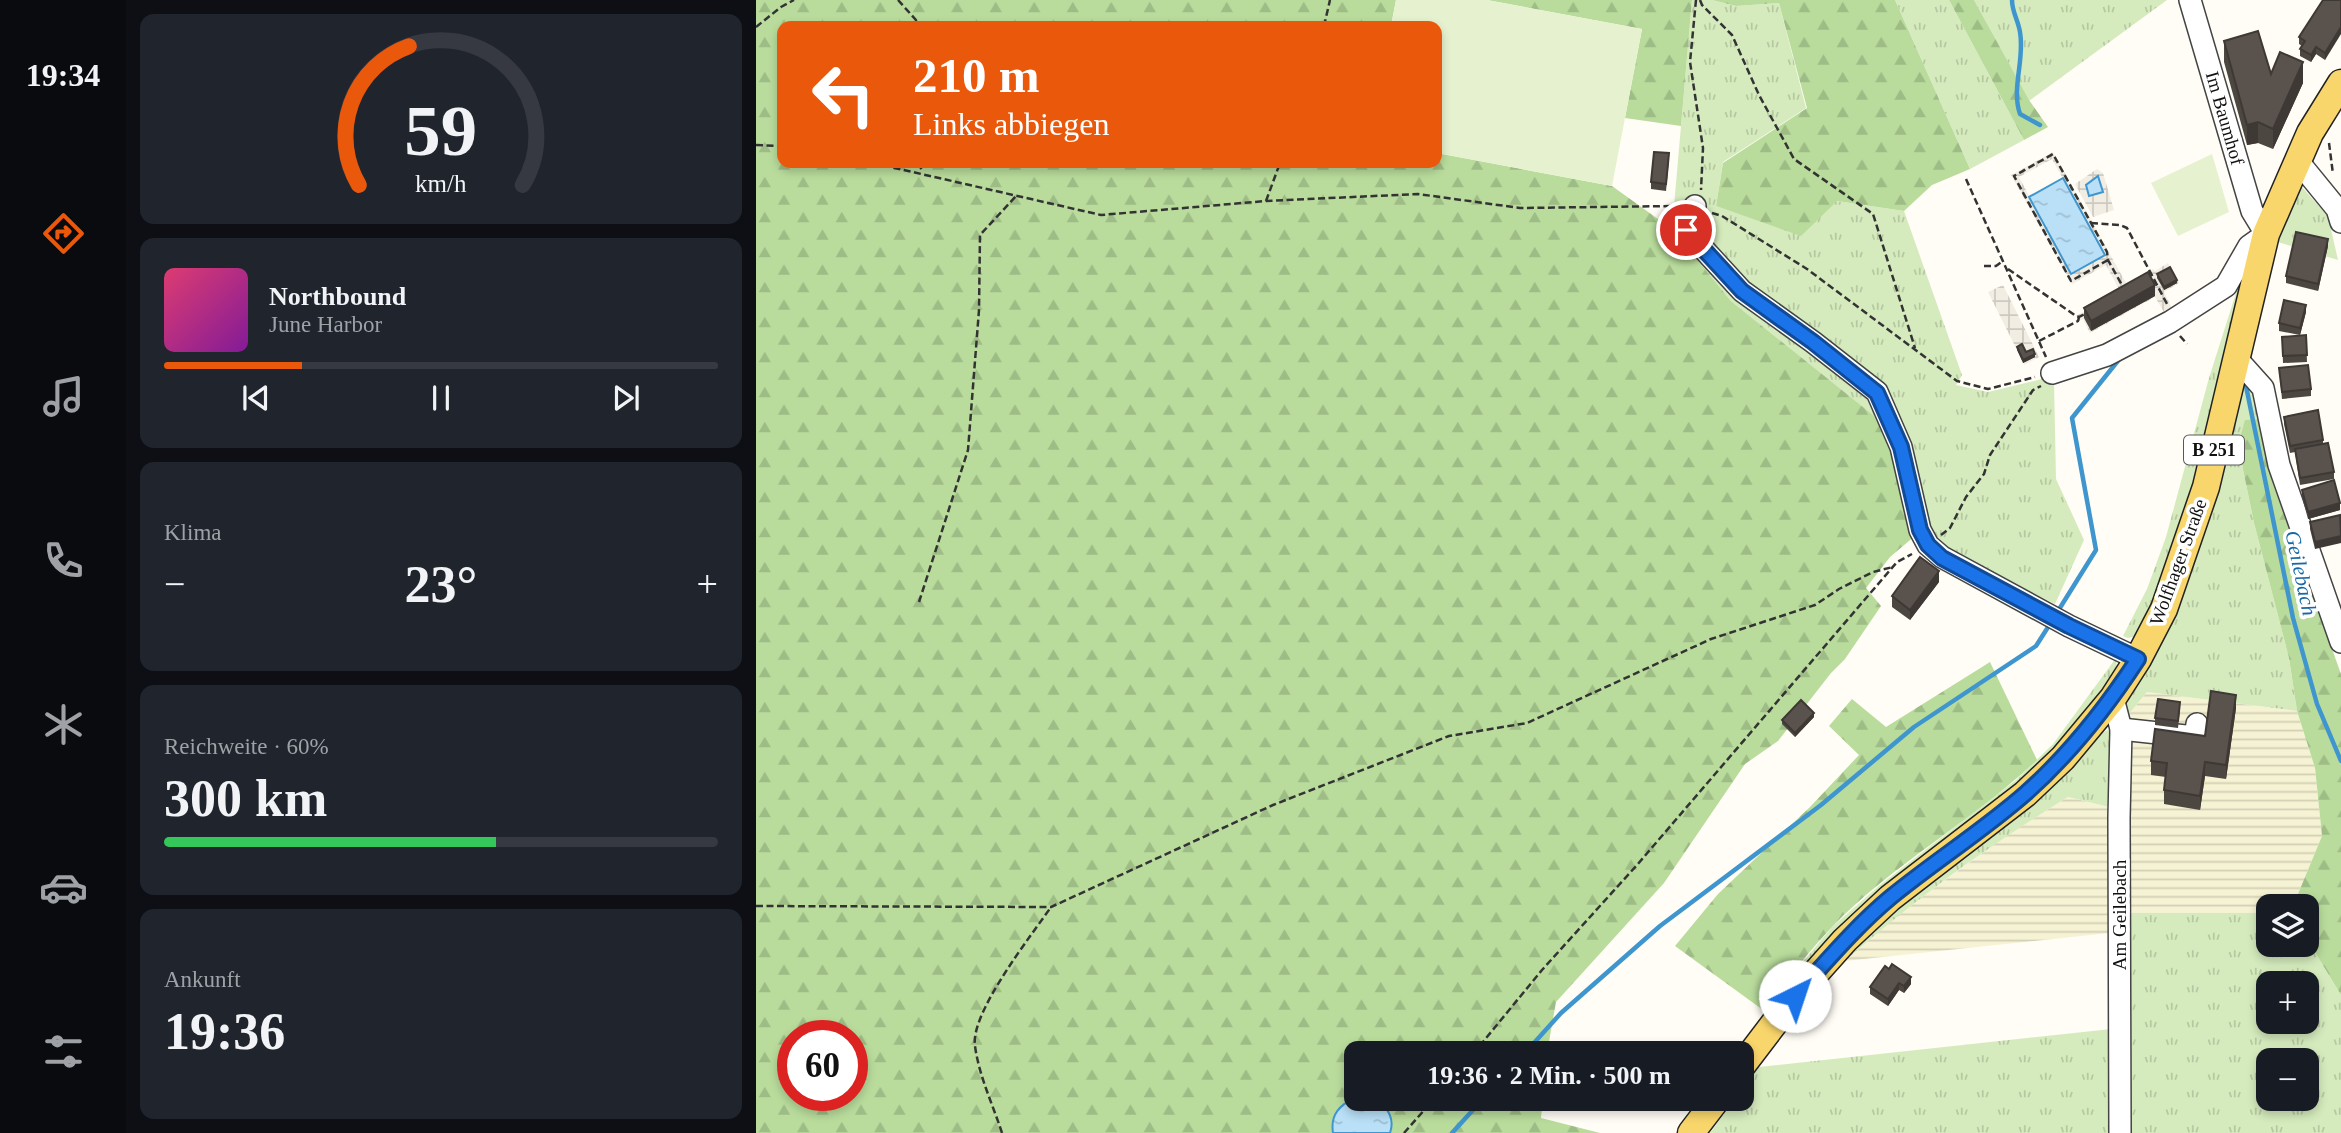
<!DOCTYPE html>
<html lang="de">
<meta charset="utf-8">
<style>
body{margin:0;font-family:Georgia,serif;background:#20242c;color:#f1f3f6;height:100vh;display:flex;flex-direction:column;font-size:26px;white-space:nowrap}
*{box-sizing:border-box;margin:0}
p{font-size:23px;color:#9ea1a6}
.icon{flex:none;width:38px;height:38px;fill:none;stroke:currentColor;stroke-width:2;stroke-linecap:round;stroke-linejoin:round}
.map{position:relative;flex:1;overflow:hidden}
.details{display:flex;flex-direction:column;gap:14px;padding:14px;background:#0d0f14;width:630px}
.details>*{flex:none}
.top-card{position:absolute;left:21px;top:21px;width:665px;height:147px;border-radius:14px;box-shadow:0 4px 10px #0003;background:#ea580c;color:#fff;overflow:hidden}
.fabs{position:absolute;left:1500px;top:894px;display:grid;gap:14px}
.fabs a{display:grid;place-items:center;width:63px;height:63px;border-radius:14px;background:#171b24;box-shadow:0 4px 10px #0003;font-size:35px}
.speed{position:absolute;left:21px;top:1020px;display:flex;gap:14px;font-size:35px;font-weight:700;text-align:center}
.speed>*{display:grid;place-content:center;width:91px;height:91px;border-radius:50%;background:#171b24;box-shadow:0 4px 10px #0003;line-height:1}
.speed .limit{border:10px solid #d22;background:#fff;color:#111}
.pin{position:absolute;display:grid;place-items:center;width:60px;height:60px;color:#fff;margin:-30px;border:4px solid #fff;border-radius:50%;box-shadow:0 2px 7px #0007}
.me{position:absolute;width:77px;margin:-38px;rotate:41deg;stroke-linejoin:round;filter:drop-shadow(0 0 5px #0008)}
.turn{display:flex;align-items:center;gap:24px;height:147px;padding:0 21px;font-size:32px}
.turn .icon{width:91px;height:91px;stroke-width:2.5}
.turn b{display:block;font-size:49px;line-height:60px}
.big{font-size:52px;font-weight:700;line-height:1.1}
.details .tile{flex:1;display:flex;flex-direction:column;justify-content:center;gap:10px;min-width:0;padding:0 24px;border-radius:14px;background:#20242c}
.details .dial{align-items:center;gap:0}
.dial svg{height:182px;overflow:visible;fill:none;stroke:#363941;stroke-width:7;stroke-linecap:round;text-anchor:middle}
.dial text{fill:#f1f3f6;stroke:none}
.song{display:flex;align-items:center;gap:21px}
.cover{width:84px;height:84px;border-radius:10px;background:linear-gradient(135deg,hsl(340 70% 55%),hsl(290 70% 35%))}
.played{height:7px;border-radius:4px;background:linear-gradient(90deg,#ea580c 25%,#363941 25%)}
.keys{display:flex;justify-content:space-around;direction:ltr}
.heat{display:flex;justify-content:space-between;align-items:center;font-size:38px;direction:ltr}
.charge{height:10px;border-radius:5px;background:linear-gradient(90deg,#34c759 60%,#363941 0)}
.trip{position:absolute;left:588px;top:1041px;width:410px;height:70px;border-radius:14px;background:#171b24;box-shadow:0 4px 10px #0003;font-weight:700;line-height:70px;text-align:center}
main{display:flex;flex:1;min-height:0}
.menu{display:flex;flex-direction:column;width:126px;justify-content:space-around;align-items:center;background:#090b0e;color:#9ea1a6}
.menu .icon{width:49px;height:49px}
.menu .current{color:#ea580c}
.menu b{font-size:32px;color:#f1f3f6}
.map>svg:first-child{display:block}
.farmland{fill:url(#farmland-rules)}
.grass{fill:url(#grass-tufts);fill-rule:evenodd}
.forest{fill:url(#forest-firs);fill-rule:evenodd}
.pitch{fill:#e6f2cf}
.plaza{fill:url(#plaza-grid);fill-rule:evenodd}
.water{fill:url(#water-ripples);stroke:#3f96cf;stroke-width:2}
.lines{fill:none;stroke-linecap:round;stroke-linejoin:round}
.stream{stroke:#3f96cf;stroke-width:4.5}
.minor-casing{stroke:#444;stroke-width:24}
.major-casing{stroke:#222;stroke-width:29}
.path{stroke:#333;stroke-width:2.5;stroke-dasharray:7 3.5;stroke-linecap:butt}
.minor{stroke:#fff;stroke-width:21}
.major{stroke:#f9d66b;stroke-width:26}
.wall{fill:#4d4742}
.shaded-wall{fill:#3f3936}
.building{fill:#5a524d;stroke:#3f3936;stroke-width:2}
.route-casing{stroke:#114b97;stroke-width:18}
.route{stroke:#1a73e8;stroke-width:12}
.labels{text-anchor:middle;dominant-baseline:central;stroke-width:7;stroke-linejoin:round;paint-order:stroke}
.shield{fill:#fff;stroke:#585858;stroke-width:2}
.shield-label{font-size:18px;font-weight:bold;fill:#111}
.street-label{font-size:19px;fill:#111;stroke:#fff}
.water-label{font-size:21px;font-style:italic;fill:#1768a6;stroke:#fff}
</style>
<main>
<nav class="menu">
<b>19:34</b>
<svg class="icon current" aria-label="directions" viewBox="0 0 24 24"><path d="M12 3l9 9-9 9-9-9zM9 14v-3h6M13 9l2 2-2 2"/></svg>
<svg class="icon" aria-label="music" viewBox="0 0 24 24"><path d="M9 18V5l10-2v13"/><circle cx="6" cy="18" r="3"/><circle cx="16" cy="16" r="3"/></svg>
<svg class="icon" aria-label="phone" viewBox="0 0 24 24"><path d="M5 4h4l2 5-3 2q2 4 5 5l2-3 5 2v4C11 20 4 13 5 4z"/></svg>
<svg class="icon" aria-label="climate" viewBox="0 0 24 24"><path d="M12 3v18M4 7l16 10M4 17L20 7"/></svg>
<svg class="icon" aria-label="car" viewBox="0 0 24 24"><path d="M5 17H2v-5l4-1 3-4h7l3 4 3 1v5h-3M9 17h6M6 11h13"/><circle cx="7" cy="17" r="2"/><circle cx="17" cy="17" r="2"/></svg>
<svg class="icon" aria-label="filters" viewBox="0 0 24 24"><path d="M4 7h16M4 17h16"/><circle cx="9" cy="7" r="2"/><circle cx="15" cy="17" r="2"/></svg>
</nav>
<section class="details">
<div class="tile dial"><svg viewBox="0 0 100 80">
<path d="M14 69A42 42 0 1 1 86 69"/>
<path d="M14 69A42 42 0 0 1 36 8" stroke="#ea580c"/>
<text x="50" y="56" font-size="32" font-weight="700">59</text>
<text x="50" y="72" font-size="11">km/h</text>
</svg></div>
<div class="tile">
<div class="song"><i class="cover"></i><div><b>Northbound</b><p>June Harbor</p></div></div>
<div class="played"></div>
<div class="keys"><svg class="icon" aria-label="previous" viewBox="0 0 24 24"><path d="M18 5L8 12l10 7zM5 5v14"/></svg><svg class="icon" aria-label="pause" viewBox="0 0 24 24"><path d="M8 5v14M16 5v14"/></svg><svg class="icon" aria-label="next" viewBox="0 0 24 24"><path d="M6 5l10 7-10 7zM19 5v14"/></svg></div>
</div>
<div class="tile"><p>Klima</p>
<div class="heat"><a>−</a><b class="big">23°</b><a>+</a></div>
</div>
<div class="tile"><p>Reichweite · 60%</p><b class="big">300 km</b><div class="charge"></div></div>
<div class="tile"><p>Ankunft</p><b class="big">19:36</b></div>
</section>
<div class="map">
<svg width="1585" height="1133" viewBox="0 0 1585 1133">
<defs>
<pattern id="farmland-rules" width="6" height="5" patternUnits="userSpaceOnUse" patternTransform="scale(1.75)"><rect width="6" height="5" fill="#f6f3d4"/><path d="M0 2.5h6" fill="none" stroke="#d2cfb5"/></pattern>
<pattern id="grass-tufts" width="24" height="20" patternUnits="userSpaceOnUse" patternTransform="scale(1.75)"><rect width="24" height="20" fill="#d5ebbd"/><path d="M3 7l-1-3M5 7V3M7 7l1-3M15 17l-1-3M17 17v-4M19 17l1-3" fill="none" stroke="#b6c8a1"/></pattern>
<pattern id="forest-firs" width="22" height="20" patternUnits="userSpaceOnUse" patternTransform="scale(1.75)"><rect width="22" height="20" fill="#b9dc9c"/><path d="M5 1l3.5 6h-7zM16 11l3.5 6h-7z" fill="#9ebc85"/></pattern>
<pattern id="plaza-grid" width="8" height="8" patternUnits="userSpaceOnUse" patternTransform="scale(1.75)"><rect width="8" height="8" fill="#f1ede2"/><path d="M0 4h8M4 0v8" fill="none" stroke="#cecac1"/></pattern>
<pattern id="water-ripples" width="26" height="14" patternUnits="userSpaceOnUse" patternTransform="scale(1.75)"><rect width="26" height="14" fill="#b9e0f7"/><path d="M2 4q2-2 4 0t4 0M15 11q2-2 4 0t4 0" fill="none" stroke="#9ebfd3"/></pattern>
</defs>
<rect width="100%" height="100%" fill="#fffdf5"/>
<g class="farmland">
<path d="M1391,692l150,19 18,57 7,68 -29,70h-25v7h-140l1,-199z"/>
<path d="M1312,797l41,10v126l-264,28 56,-49 109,-79z"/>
</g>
<g class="grass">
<path d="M936,0h20l24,6 43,-3 27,105 -83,54 -7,44 39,13 82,-18 67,10 58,164 -6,10 32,7 58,-14 8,5 2,96 28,61 -29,64 -139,-69 -33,-111 -152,-123 -59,-72z"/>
<path d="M1139,0h54l75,140 -54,29z"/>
<path d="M1218,0h193l-138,101z"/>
<path d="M1544,185l28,31 10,44 -60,-18z"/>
<path d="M1498,252c-32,130 -60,262 -116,384l-10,2 -5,-2 24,-47 19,-52 43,-159 33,-104z"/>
<path d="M1489,373l10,15 8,31 -25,26 16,78 35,135 8,53 -150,-19 -18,22 -3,-3 2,-16z"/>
<path d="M1360,658l1,12 -21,31 -38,47 -285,259 -10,3 69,-83 48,-42 136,-105 37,-36z"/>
<path d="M1354,729l3,14 -4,64 -41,-10c-80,49 -154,103 -223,164h-3l4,-8 249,-217z"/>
<path d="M1372,913h140v32h38l1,-6 34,56v138h-631l25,-34h6v-9l18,-23 371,-40zM1512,984h38v38h-38zM1512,1060h38v39h-38z"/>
</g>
<g class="forest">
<path d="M0,0h640l-5,26h-609v137h655v-10l175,33 60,43 59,72 153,123 32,111 -26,22 -24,31 15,18 -36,53 -14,14 -53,68 -33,23 -81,119 -108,119 -9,51 -191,1v45h187l-2,19 59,15h-844zM37,1036h59v60h-59z"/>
<path d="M731,0h205l-11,126 -56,-8 17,-89z"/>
<path d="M956,0h183l75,169 -38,16 -28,26 -67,-10 -36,35 -85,-30 7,-43 84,-55 -28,-105 -43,3z"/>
<path d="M1193,0h25l55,100 19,27 -24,13z"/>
<path d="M1507,419l10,65 68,190v321l-34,-56 -1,-33h-13l29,-70 -7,-68 -18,-57 -8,-53 -35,-135 -16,-78 7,-25z"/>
<path d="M1234,662l47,98c-64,61 -144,104 -205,167 -25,26 -47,56 -69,83l-88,-64 43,-52 92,-87 49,-52 -30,-29 23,-27 34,28z"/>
</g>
<g class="pitch">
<path d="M640,0h91l155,29 -30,157 -175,-33v-127h-46z"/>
<path d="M1456,154l17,58 -51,24 -27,-53z"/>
</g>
<g class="plaza">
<path d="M1297,152l73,131 27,-14 2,2 13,-8 11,20 -15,9 8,16 -8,4 -9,-15 -65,36 -7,-14 -4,2 -3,-5 44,-25 -14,-26 -34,19 -61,-109zM1296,159l53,96 -34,19 -52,-97z"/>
<path d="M1341,169l6,4 11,37 -21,7 -18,-33z"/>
<path d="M1247,285l36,72 -15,8 2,-9 -9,-6 -29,-58z"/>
</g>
<g class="water">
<path d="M1342,176l5,16 -14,4 -3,-11z"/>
<path d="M1307,178l42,77 -34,19 -42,-77z"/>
<path d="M600,1097v2h23c9,11 16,20 11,34h-57c-3,-19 7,-28 23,-36z"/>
</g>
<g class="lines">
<g class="stream">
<path d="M1256,0c0,12 6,20 8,32 5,28 -9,56 0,82l20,11"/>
<path d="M1490,386l47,232 24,86 24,57"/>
<path d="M1302,611l38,-61 -24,-132 49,-61"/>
<path d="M768,1054l37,-41 99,-87 161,-121 93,-78 122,-81 14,-22"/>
<path d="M696,1133l31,-34"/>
</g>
<g class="minor-casing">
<g id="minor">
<path d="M1541,160l40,49 4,13"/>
<path d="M939,206l-9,24 56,61 71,51 64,50 24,55 19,83 8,15 14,12 127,69 69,33"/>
<path d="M1481,359l26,29 16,77 62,177"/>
<path d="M1296,373l55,-18 63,-33 56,-36 23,-40 17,-12 -14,-23 -62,-211"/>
<path d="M1357,698l8,31 -2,89 1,315"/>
<path d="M1365,729l74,8 2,-13"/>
</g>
</g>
<g class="major-casing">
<g id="major">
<path d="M985,1067l54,-71 50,-56 45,-42 135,-104 38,-36 50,-60 25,-39 26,-50 42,-122 60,-253 44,-101 31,-50"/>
<path d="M935,1133l26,-34"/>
</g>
</g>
<g class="path">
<path d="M142,0l18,20v6"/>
<path d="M940,0l-6,62 13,86 -2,42"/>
<path d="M944,0l2,5 30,30 27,60 35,64 79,55 42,134"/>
<path d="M568,26l6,-26"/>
<path d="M0,27l25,-20 13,-7"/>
<path d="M1573,143l4,31"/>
<path d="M0,145l26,1"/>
<path d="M117,163l228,52 165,-14 152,-7 102,14 155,-2"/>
<path d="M162,163l5,9"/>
<path d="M1210,179l80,178"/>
<path d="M510,201l14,-38"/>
<path d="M956,213l10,3 85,53 150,112 31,8 47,-12"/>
<path d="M1335,223l29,2 7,3 40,76"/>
<path d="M1352,260l-37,21 -57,-105 39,-22 54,98 1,8 15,27"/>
<path d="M1228,266h12l7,-5"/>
<path d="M1252,269l68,47 3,1 8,-4"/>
<path d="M1424,336l7,8"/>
<path d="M1283,341l39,-20 1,-4"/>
<path d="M1185,535l9,-7 16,-31 18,-23 6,-19 43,-65 8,-4"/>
<path d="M163,602l49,-152 11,-140 1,-75 37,-40"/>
<path d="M0,906l295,1 222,-102 176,-69 78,-13 184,-84 104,-34 24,-16 34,-17 20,-5"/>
<path d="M717,1054l69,-84 95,-105 260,-303 15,-8"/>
<path d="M246,1133c-9,-28 -23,-57 -27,-87 -5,-33 56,-110 76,-139"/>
<path d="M648,1133l30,-34"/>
</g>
<use href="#minor" class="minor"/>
<use href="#major" class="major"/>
</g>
<g class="wall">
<path d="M1585,0l-16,60 -9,-6 -5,8 -11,-6v-7l2,-3 -3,-2v-7z"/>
<path d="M1468,41l47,33 32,9 -30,66 -15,-6 -11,2 -23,-83z"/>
<path d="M913,160l-3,31 -15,-2v-7z"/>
<path d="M1572,246l-10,45 -32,-8v-7z"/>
<path d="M1401,274l20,9 -13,7 -7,-12z"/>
<path d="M1399,296l-64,35 -7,-13v-10z"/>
<path d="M1550,312l-6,23 -21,-4v-8z"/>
<path d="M1550,335l1,27 -24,1 -1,-26z"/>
<path d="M1261,347l18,10 -12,6 -6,-13z"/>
<path d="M1523,368l32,21v7l-29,3z"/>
<path d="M1528,417l39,23v4l11,28v7l-34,6 -5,-33 -5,1 -6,-29z"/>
<path d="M1546,490l38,20 -32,9 -6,-22z"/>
<path d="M1584,515l-25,34 -5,-20v-7z"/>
<path d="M1183,582l-29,38 -18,-13v-11z"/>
<path d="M1480,708l-10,71 -21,-3 -5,34 -36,-6v-14l2,-13 -15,-2v-14l54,-25z"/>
<path d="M1424,709l-2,19 -23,-3v-7z"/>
<path d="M1058,717l-19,20 -13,-13v-4z"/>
<path d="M1133,969l22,15 -7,9 -5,-3 -11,16 -18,-12v-7z"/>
</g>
<g class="shaded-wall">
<path d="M1585,27v7l-16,26v-7z"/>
<path d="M1560,47v7l-5,8v-7z"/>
<path d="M1547,62v21l-30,66v-20z"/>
<path d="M1502,122v21l-11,2v-20z"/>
<path d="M1572,239v7l-10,45v-7z"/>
<path d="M1421,280v3l-13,7v-3z"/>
<path d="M1399,285v11l-64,35v-10z"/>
<path d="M1550,305v7l-6,23v-7z"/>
<path d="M1279,354v3l-12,6v-3z"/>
<path d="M1584,503v7l-32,9v-7z"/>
<path d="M1585,536v7l-26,6v-7z"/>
<path d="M1183,571v11l-29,38v-10z"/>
<path d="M1480,695v13l-10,71v-14z"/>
<path d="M1058,713v4l-19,20v-4z"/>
<path d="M1449,762v14l-5,34v-14z"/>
<path d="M1155,977v7l-7,9v-7z"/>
<path d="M1143,983v7l-11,16v-7z"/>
</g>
<g class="building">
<path d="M1567,0h18v27l-16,26 -9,-6 -5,8 -11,-6 5,-8 -6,-4z"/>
<path d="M1502,31l13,43 9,-22 23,10 -30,67 -15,-7 -11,3 -23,-84z"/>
<path d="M898,152l15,1 -3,31 -15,-2z"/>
<path d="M1540,232l32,7 -10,45 -32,-8z"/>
<path d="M1414,267l7,13 -13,7 -7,-13z"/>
<path d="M1392,272l7,13 -64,36 -7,-13z"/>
<path d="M1528,300l22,5 -6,23 -21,-5z"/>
<path d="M1550,335l1,20 -24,1 -1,-19z"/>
<path d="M1266,344l4,8 7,-3 2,5 -12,6 -6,-13z"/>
<path d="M1552,365l3,24 -29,3 -3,-24z"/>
<path d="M1562,410l5,30 -33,6 -6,-29z"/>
<path d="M1572,443l6,29 -34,6 -5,-29z"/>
<path d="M1578,480l6,23 -32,9 -6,-22z"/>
<path d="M1584,515l1,21 -26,6 -5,-20z"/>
<path d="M1164,557l19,14 -29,39 -18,-14z"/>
<path d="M1455,691l25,4 -10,70 -21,-3 -5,34 -36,-6 3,-27 -16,-2 4,-32 50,7z"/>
<path d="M1402,699l22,3 -2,19 -23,-3z"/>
<path d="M1045,700l13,13 -19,20 -13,-13z"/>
<path d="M1136,964l19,13 -7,9 -5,-3 -11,16 -18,-12 15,-21 4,3z"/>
</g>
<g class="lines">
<g class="route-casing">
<path id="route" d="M930,230l56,61 71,51 64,51 24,54 19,83 8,15 14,13 127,68 69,33c-32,49 -68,95 -112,134 -42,37 -91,68 -135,104 -35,29 -65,65 -96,99"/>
</g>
<use href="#route" class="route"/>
</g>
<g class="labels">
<rect class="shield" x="1428" y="435.5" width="60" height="29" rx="5"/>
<g class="shield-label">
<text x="1458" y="450">B 251</text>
</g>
<g class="street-label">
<text transform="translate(1469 118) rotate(74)">Im Baumhof</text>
<text transform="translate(1422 562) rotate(-70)">Wolfhager Straße</text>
<text transform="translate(1363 915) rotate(-90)">Am Geilebach</text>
</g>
<g class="water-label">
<text transform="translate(1545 573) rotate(78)">Geilebach</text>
</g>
</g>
</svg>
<div class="fabs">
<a><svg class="icon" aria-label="layers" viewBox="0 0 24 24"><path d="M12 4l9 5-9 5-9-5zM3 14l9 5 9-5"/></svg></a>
<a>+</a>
<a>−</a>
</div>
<div class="speed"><div class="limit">60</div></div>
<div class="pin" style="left:930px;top:230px;background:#d93025"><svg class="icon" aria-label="arrive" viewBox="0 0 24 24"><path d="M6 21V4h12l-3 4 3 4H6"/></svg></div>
<svg class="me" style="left:1039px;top:996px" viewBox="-20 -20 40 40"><circle r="19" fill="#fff"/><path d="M0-13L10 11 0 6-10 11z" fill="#1a73e8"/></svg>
<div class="trip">19:36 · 2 Min. · 500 m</div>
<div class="top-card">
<div class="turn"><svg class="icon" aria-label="left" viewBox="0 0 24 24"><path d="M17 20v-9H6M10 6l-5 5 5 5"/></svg><div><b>210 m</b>Links abbiegen</div></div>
</div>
</div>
</main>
